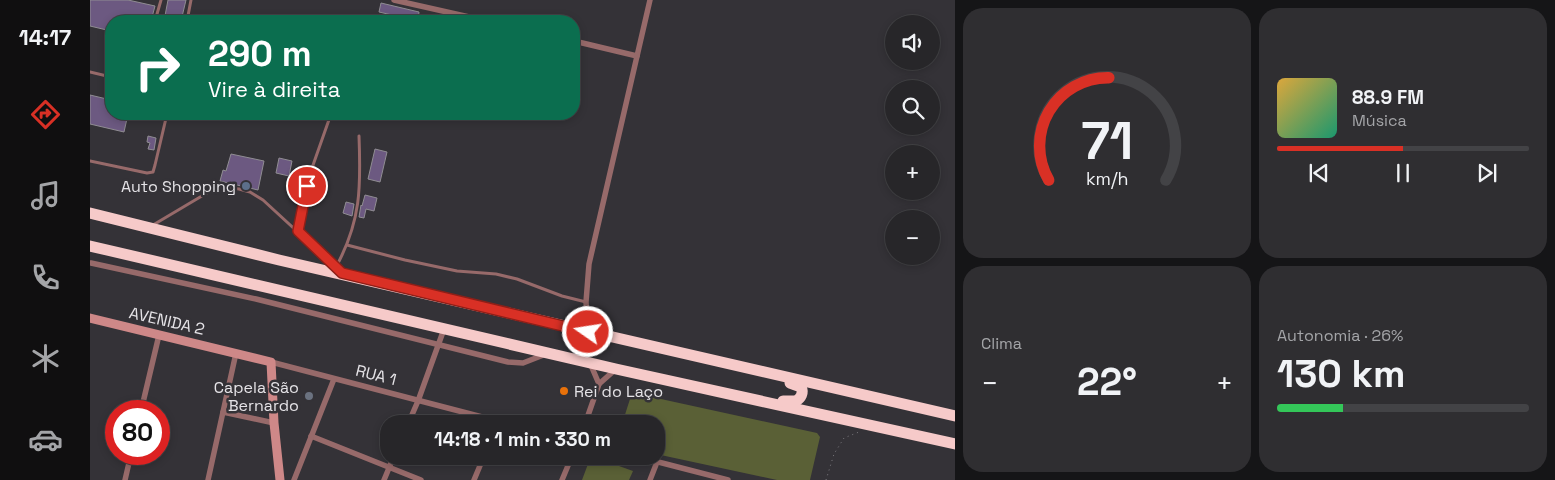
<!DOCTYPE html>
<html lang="pt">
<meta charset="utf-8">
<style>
body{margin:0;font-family:"Space Grotesk",sans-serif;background:#2f2e31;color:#f1f3f6;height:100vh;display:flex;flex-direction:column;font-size:19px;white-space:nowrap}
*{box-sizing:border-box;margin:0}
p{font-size:16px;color:#a4a5a8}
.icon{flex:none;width:28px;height:28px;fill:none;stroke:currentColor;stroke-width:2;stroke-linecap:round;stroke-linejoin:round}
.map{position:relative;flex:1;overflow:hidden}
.sheet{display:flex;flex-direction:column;gap:8px;padding:8px;background:#151517;width:600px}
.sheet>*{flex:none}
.top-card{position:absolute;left:15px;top:15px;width:475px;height:105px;border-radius:20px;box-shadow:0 2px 8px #0003,0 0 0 1px #434346;background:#0b6e4f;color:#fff;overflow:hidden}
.controls{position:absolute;left:795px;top:15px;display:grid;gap:10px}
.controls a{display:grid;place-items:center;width:55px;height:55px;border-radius:50%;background:#272629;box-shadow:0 2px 8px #0003,0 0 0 1px #434346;font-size:25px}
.speed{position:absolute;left:15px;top:400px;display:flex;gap:10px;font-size:25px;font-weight:700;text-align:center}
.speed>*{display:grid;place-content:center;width:65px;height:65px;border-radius:50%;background:#272629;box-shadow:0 2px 8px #0003,0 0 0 1px #434346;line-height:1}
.speed .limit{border:8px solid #d22;background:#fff;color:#111}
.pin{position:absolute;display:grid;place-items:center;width:42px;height:42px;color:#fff;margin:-21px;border:2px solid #fff;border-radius:50%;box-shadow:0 1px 5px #0007}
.me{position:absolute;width:55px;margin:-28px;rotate:283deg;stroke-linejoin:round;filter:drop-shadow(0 0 4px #0008)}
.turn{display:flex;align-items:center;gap:18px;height:105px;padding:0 20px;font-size:22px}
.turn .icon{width:65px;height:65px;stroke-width:2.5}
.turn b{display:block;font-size:35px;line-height:42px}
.big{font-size:38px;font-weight:600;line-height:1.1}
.sheet .widget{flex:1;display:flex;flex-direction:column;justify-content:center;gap:8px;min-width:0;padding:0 18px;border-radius:20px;background:#2f2e31}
.sheet .dial{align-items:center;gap:0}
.dial svg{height:130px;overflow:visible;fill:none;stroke:#434346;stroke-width:7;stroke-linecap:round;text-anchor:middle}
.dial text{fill:#f1f3f6;stroke:none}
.song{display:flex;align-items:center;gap:15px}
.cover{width:60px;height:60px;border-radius:8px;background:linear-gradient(135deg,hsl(40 70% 55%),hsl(160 70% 35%))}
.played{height:5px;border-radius:2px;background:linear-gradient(90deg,#d93025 50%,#434346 50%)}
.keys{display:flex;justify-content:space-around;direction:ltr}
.heat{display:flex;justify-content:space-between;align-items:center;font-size:28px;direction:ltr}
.charge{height:8px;border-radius:4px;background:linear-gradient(90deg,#34c759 26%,#434346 0)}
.sheet .tiles{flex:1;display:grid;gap:8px;grid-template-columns:repeat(2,1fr)}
.trip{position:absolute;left:290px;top:415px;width:285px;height:50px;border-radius:20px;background:#272629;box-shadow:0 2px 8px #0003,0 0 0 1px #434346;font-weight:600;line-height:50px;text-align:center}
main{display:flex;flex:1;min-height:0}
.dock{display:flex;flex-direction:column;width:90px;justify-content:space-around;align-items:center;background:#100f10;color:#a4a5a8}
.dock .icon{width:35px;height:35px}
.dock .selected{color:#d93025}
.dock b{font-size:22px;color:#f1f3f6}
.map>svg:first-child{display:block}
.green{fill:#5a6036}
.building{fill:#6c5981;stroke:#908d93}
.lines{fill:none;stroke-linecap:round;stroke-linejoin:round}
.path{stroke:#7e7c81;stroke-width:1;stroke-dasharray:1 4;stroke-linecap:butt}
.lane{stroke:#976a6a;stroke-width:3}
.street{stroke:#976a6a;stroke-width:5.5}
.secondary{stroke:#ce8888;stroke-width:9}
.highway{stroke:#f6cac9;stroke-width:11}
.route-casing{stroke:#8d1f18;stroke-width:12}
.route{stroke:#d93025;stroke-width:9}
.service-dot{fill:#5c6f8a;stroke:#343237;stroke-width:2}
.food-dot{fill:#e8710a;stroke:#343237;stroke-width:2}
.worship-dot{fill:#6b7280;stroke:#343237;stroke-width:2}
.labels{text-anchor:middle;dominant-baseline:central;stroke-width:5;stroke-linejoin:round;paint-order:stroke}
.poi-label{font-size:16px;fill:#e5e3e7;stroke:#343237;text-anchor:end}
.street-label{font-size:16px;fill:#e5e3e7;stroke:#343237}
</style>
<main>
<nav class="dock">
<b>14:17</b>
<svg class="icon selected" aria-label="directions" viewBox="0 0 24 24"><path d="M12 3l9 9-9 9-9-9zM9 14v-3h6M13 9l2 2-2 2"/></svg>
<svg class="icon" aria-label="music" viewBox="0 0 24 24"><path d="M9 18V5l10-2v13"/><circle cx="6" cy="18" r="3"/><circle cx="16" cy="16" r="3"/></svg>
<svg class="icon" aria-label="phone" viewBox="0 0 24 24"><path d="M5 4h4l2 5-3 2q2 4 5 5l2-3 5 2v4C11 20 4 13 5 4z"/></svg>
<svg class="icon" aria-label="climate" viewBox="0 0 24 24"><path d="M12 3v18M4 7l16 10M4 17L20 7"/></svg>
<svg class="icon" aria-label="car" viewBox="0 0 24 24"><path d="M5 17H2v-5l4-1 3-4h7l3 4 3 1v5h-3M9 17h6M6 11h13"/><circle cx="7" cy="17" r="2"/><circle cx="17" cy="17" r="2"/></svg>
</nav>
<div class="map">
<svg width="865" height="480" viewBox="0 0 865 480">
<rect width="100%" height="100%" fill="#343237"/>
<g class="green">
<path d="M548,394l179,39 3,4 -10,43h-33l-121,-26v-30h-34l8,-25z"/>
<path d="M501,456l42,15 -4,9h-47z"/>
</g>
<g class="building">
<path d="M0,0h38l27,6 -4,15h-40v10l-21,-5z"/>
<path d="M78,0h18l-5,21h-17z"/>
<path d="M291,3l38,9 -1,9 -39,-9z"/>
<path d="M0,95l21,5v14h17l-4,18 -34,-8z"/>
<path d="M58,136l8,2 -2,12 -6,-1 2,-6 -3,-1z"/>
<path d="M285,149l12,3 -7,30 -12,-3z"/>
<path d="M141,154l33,7 -6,29 -38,-9 3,-11 3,1z"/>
<path d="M189,158l13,3 -3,15 -13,-3z"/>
<path d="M275,195l12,3 -3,13 -8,-2 -2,9 -5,-1 2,-12 1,1z"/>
<path d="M256,202l8,2 -2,12 -9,-3z"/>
</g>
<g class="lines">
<path class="path" d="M736,480l8,-26 10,-16 15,-6"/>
<g class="lane">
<path d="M65,21l6,-21"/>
<path d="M97,21l4,-21"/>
<path d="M0,72l21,5"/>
<path d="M0,161l57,12 6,-1 2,-7 12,-51"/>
<path d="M63,225l64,-38 22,2 11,3 13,8 75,69"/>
<path d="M208,230l4,-25 10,-37 19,-54"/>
<path d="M257,245l58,15 52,11 39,3 21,5 45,17 24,6"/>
<path d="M246,267c25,-46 25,-80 23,-131"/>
</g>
<g class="street">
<path d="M304,0l93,21"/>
<path d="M484,41l63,15"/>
<path d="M1,263l165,36 252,63 15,1 23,-9"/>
<path d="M498,331l-2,-29 3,-38 61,-264"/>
<path d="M181,362l238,62"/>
<path d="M500,363l9,21 17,-15"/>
<path d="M51,411l18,-76"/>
<path d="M133,412l51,11"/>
<path d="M318,424l10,-23 26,-72"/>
<path d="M495,424l14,-40"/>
<path d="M221,436l110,44"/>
<path d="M545,456l93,24"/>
<path d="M35,480l6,-26"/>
<path d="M118,480l28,-127"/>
<path d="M204,480l40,-101"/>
<path d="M294,480l10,-24"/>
<path d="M384,480l10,-24"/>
<path d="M472,480l10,-24"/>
<path d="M560,480l7,-18"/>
</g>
<path class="secondary" d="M0,318l181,44 3,61 6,57"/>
<g class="highway">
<path d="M0,213l189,47 676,156"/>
<path d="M0,246l526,123 339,75"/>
<path d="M693,401h13c5,-3 8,-8 5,-14l-11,-4"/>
</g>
</g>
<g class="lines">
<g class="route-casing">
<path id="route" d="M217,186l-9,45 44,42 246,59"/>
</g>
<use href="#route" class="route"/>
</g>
<circle class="service-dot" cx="156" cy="186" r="5"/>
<circle class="food-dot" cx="474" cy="391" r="5"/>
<circle class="worship-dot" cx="219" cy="396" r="5"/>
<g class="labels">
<g class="poi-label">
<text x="146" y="186">Auto Shopping</text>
<text x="209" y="387">Capela São<tspan x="209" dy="18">Bernardo</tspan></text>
<text x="484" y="391" text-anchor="start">Rei do Laço</text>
</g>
<g class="street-label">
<text transform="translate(77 321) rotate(13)">AVENIDA 2</text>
<text transform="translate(286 375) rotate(14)">RUA 1</text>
</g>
</g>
</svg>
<div class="controls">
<a><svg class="icon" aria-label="sound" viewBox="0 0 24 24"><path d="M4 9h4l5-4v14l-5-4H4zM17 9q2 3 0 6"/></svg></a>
<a><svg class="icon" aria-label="search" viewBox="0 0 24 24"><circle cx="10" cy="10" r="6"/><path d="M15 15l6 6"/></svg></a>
<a>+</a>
<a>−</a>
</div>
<div class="speed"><div class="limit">80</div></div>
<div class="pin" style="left:217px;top:186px;background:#d93025"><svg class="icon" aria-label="arrive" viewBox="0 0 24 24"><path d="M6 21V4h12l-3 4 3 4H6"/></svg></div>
<svg class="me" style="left:498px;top:332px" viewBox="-20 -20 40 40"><circle r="17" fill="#d93025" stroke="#fff" stroke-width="3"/><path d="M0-11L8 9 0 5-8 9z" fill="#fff"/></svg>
<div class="trip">14:18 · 1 min · 330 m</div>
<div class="top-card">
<div class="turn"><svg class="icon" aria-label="right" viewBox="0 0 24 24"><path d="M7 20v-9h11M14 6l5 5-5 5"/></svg><div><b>290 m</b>Vire à direita</div></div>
</div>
</div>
<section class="sheet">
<div class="tiles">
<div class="widget dial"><svg viewBox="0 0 100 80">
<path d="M14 69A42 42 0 1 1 86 69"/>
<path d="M14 69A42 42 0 0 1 51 6" stroke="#d93025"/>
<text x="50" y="56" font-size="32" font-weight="700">71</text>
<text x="50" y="72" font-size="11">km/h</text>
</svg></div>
<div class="widget">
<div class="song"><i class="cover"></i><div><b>88.9 FM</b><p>Música</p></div></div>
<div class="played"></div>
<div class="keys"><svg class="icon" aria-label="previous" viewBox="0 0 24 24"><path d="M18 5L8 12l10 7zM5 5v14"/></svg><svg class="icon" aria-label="pause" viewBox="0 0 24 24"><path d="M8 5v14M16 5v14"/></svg><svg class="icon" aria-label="next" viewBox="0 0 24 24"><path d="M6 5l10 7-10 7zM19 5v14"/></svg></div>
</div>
<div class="widget"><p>Clima</p>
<div class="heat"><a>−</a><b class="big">22°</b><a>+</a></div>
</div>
<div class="widget"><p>Autonomia · 26%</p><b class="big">130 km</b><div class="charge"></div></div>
</div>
</section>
</main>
